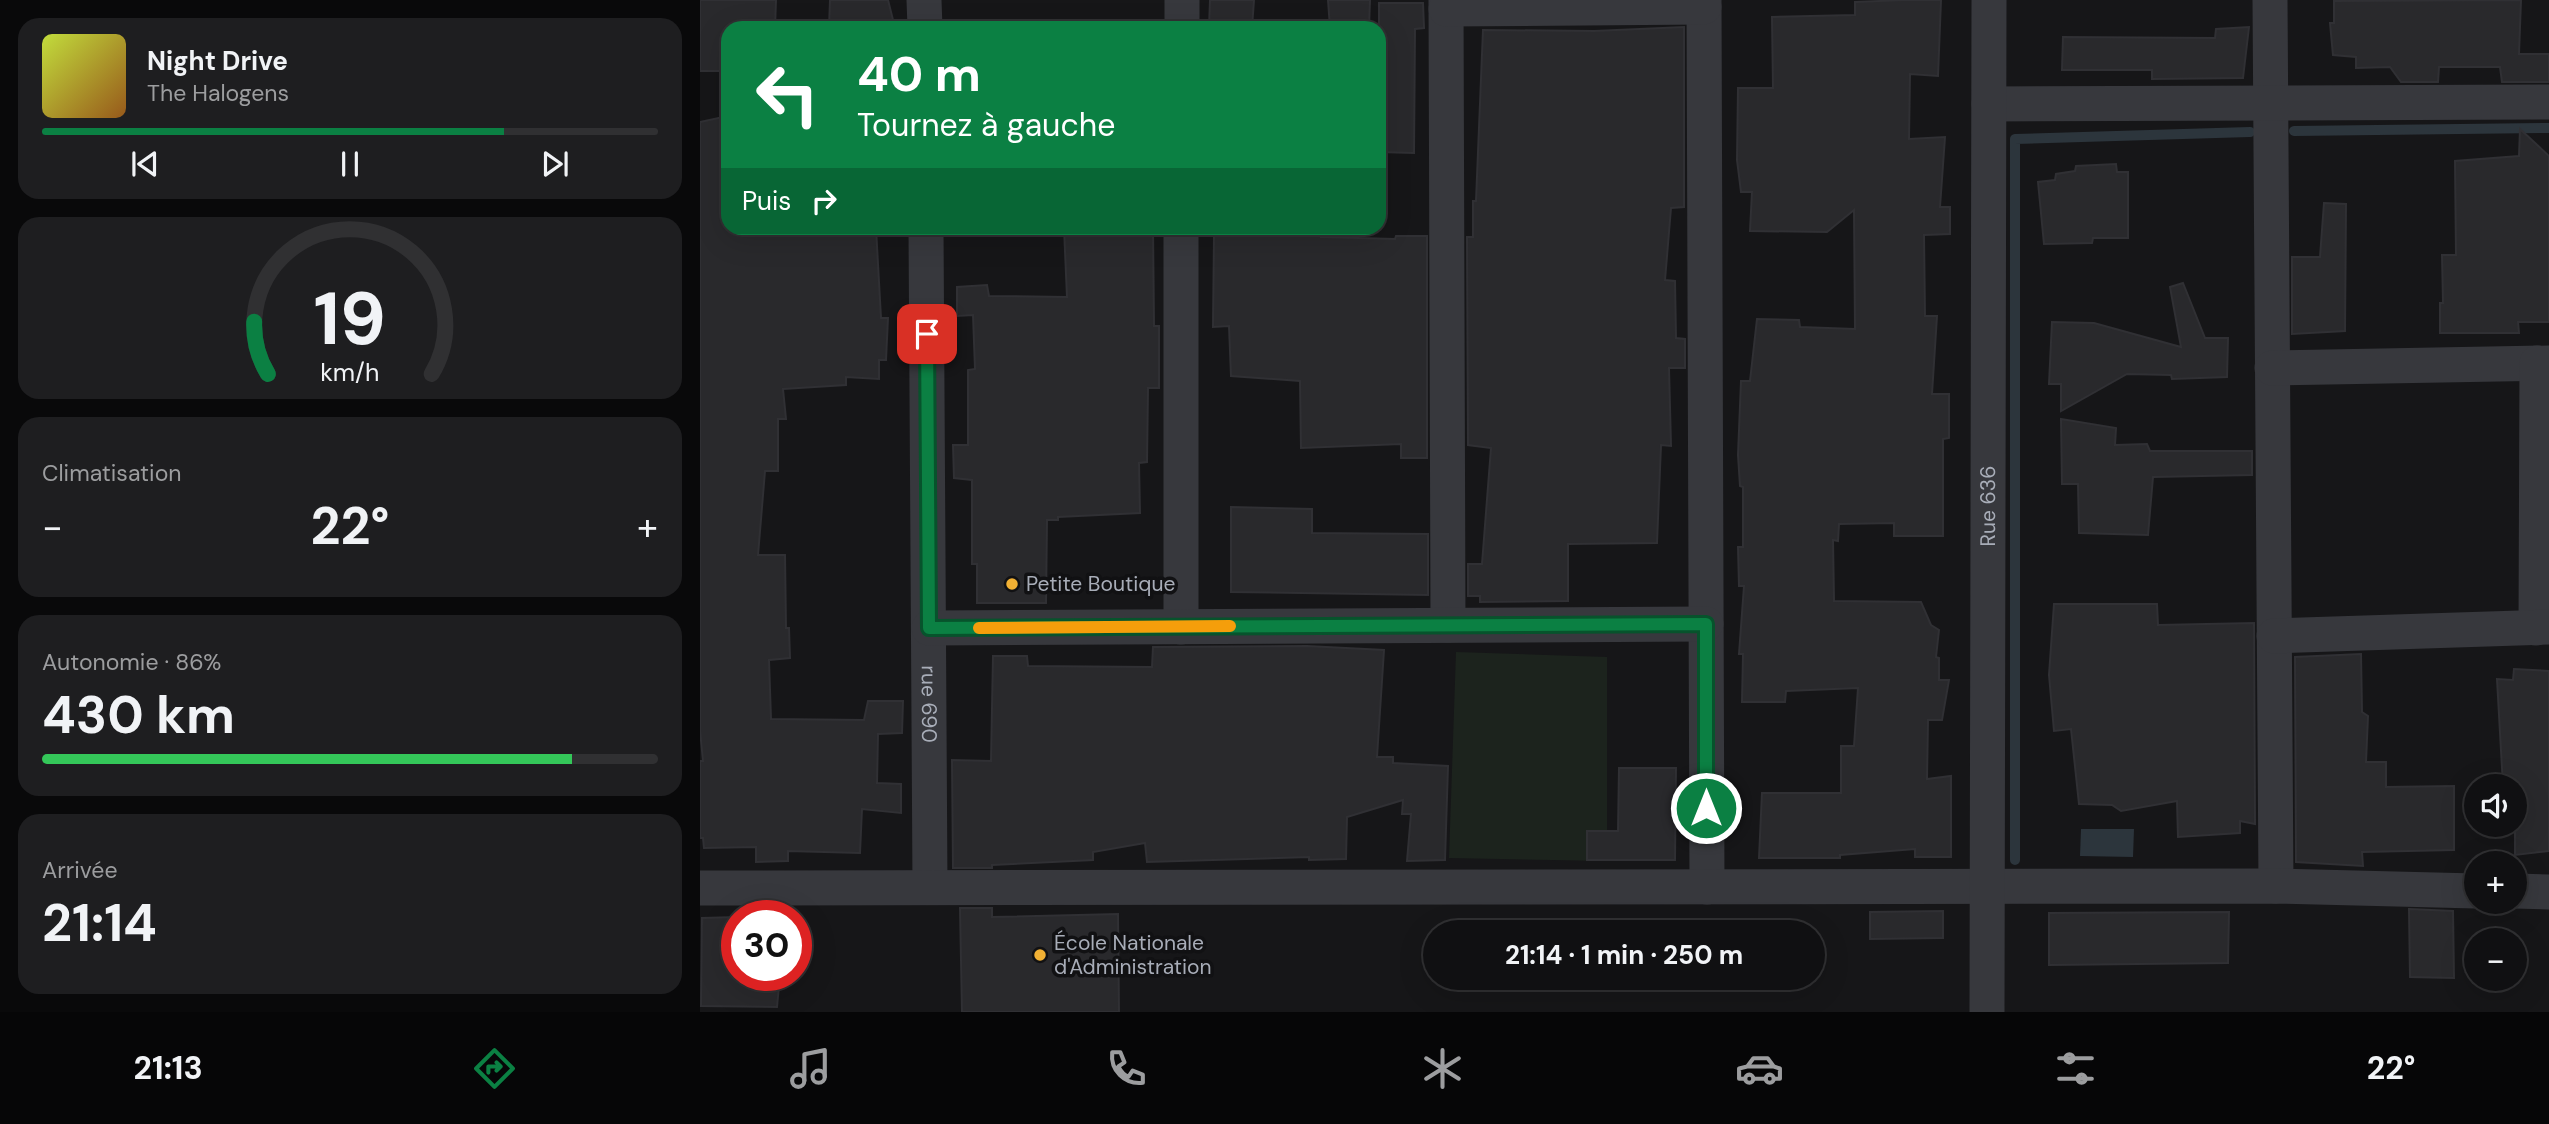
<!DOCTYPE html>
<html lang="fr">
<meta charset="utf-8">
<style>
body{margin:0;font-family:"DM Sans",sans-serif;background:#1e1e20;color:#f1f3f6;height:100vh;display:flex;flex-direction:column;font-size:26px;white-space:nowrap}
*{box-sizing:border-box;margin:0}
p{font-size:23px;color:#9c9d9f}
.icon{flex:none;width:38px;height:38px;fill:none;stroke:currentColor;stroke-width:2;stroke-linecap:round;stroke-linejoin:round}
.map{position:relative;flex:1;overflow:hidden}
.side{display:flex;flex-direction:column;gap:18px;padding:18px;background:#09090a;width:700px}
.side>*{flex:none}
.banner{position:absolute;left:21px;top:21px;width:665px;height:214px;border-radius:21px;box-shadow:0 7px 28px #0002,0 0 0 2px #303032;background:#0b8043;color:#fff;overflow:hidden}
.buttons{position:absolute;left:1764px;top:774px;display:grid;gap:14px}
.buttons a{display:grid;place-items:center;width:63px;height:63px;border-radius:50%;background:#101012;box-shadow:0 7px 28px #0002,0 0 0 2px #303032;font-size:35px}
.speed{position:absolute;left:21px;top:900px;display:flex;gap:14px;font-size:35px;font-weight:700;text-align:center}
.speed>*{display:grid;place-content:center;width:91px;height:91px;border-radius:50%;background:#101012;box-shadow:0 7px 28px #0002,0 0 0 2px #303032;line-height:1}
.speed .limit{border:10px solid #d22;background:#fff;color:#111}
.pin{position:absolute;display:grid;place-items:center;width:60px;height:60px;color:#fff;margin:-30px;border-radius:14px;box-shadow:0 4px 10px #0006}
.me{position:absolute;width:77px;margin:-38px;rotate:0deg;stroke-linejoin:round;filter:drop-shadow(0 0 5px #0008)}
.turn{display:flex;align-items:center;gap:24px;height:147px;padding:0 21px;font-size:32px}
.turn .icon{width:91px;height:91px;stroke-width:2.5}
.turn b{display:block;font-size:49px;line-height:60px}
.then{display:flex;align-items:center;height:66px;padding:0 21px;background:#0003;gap:14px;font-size:26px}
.big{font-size:52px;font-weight:700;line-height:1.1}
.side .widget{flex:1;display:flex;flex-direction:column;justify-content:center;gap:10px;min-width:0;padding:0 24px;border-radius:21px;background:#1e1e20}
.side .dial{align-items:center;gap:0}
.dial svg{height:182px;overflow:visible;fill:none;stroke:#303032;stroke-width:7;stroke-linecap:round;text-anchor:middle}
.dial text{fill:#f1f3f6;stroke:none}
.song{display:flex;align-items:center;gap:21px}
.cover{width:84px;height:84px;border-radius:10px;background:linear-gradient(135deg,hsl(70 70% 55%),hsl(30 70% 35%))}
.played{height:7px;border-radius:4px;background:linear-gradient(90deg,#0b8043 75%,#303032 75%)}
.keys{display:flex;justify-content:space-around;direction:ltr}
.heat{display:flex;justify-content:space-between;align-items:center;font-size:38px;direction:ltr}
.charge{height:10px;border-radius:5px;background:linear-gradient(90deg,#34c759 86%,#303032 0)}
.trip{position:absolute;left:723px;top:920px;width:402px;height:70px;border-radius:35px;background:#101012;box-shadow:0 7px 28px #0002,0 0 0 2px #303032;font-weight:700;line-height:70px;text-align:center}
.dock{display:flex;height:112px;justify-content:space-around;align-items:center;background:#060607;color:#9c9d9f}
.dock .icon{width:49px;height:49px}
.dock .on{color:#0b8043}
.dock b{font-size:32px;color:#f1f3f6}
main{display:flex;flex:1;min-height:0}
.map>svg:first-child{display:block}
.green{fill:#1c231d}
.water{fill:#2c353c}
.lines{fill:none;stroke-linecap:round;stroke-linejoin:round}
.stream{stroke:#2c353c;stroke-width:10}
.building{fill:#29292c;stroke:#303034;stroke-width:2}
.street{stroke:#37383d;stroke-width:35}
.route-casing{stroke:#07532c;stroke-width:18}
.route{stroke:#0b8043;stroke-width:12}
.slow{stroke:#f59e0b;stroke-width:12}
.poi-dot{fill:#f2b134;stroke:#111113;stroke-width:2.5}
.labels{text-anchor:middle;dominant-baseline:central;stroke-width:7;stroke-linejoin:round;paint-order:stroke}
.street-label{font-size:21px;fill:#a8adb8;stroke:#111113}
.poi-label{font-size:21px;fill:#a8adb8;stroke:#111113;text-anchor:start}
</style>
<main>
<section class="side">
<div class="widget">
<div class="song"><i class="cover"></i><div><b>Night Drive</b><p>The Halogens</p></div></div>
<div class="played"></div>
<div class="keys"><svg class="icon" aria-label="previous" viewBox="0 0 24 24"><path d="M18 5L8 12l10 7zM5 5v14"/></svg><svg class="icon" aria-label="pause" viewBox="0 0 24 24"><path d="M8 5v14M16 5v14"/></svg><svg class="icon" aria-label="next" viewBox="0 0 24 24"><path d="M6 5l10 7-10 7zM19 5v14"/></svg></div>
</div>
<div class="widget dial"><svg viewBox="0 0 100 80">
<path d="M14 69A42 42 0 1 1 86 69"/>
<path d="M14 69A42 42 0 0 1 8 46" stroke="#0b8043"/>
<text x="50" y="56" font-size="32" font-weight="700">19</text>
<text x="50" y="72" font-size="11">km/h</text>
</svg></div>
<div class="widget"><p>Climatisation</p>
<div class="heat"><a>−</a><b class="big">22°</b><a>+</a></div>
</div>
<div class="widget"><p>Autonomie · 86%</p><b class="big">430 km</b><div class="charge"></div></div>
<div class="widget"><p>Arrivée</p><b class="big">21:14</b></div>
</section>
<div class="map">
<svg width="1849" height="1012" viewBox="0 0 1849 1012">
<rect width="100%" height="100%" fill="#161618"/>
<path class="green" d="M756,652l151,5v204l-158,-3z"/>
<path class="water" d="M1381,829h53l-1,28 -53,-1z"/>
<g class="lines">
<g class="stream">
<path d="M1594,131l255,-3"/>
<path d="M1315,860v-721l235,-7"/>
</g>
</g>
<g class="building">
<path d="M0,0h76l-1,28h-47v43h-28z"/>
<path d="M130,0h58l7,28h-66z"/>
<path d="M510,0h44l-2,28h-43z"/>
<path d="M628,0h42l-1,28h-39z"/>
<path d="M1204,0h37l-3,76 -28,-2 -1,65 36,-2 -5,70h10v27l-26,1 1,81h12l-5,78h17v44l-6,1v97h-49v-13l-55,1 -1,17 -5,-1 1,61 87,1 10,23 8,5 -3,27 3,1v22h10l-7,40h-14l-1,59 24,-3v81h-36v-8l-75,6v3h-81l3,-65h79v-47h13l4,-58 -72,3 -1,11h-43l1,-48h-4l5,-68h-5l-1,-39h5v-60l-3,-1 -2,-31 3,-74h9l7,-62 42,1 1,7 55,2 -1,-119 -27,22 -77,-1 2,-39h-11l-4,-32 1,-72h35l-1,-71 83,-2v-13z"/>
<path d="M1821,0l-2,54h30v28h-47l-2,-15h-61l-1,15h-37l-11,-15 -34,1v-11l-23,-2 -3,-32h4v-22z"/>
<path d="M679,3h44l1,25 -9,1 -1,124 -35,-1z"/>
<path d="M984,27v180l-13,1 -6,72 10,1 1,57 9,1v29h-16l2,78 -10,-1 -4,98 -89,1v57l-88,1v-6h-12v-32h14l9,-116 -23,-3 -1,-208h6v-36h3l7,-171 111,1z"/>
<path d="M1549,27l-6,51 -91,1v-9h-90l1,-33 152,1 1,-9z"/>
<path d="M28,116v112h148l5,90h7l-2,42h-7v19l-33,-2v8l-63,4 3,30h-8v52h-13l-7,84h27l1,73h3l1,30 -21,2 2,59 93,1 4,-19h35l-1,32 -24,1 -1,49 24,1v29l-39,-4 -2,44 -72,-2v10l-32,1v-15l-52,1 -1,-10h-3v-77h3l-3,-31v-608z"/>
<path d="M1820,129l29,27v166h-31l1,11h-79v-30h3l-1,-48h14l-1,-94 64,-5z"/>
<path d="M1416,164l1,8h11v66h-35l-1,5 -48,1 -6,-62 17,-2 1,-6 19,-3 1,-5z"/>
<path d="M1624,203l22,1 -1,127 -53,3v-77h28z"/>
<path d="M364,228h89l1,98h5v62h-11l-1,74 -8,1 1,50 -82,4v3h-11l-1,83h-69v-39h-5v-84l-18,-2 -1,-33h15v-75l7,-1 -2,-54 -16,1v-29l30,-2 2,11 78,1z"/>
<path d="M544,228h77v9l74,2 1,-3h31v222h-26v-14l-100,4 -1,-67 -69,-5 -2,-50 -16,1 1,-91 30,-1z"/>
<path d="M1483,283l22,55h23l-1,39 -55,2 -1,-4 -44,-1 -66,37v-27h-12l3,-62 42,1 87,24 -11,-60z"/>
<path d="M1361,419l55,9 -1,17 32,-1 3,7h102v24l-99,2 -5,58 -69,-2 -1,-49h-16z"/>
<path d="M531,507l81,2v24l116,1v61l-197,-3z"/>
<path d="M1354,604h103l1,21 96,-2 1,201 -15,-3v12l-62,4 -1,-36 -56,10 -9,-6 -33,-1 -8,-75 -17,2 -5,-56z"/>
<path d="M607,646l77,4 -7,107h16v6l55,3 -3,94 -38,1 4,-47h-9l1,-14 -56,17 -1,42 -37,1v-3l-162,5 -2,-19 -52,9v8l-101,5v3h-39l-1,-108 39,1 2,-105h34l1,10 124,1 1,-20z"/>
<path d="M1661,654l1,58 6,4 -2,46h20v25l68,-1v64l-92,2 1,14 -67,-4 -1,-205z"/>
<path d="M1814,669l35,2v180l-34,4v-69h-12l-6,-107 16,1z"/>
<path d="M919,768h57l-1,92h-88v-29h31z"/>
<path d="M260,908h32v9l126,-3 1,98h-157z"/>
<path d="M1709,909l44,2 1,67 -44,-1z"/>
<path d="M1243,911v27l-73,1v-27z"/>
<path d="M1529,912l-1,51 -179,2v-52z"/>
<path d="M37,917v58h43l-3,32 -76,-1 1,-88z"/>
</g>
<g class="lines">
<g class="street">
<path d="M224,0l1,28"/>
<path d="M746,0l2,625"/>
<path d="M1004,0l3,887"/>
<path d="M1570,0l6,886"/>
<path d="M746,9l258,-2"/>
<path d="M482,28v-28"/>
<path d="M1289,104l560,-2"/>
<path id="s1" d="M226,228l4,659"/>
<path d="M1572,368l277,-5"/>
<path d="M481,627v-399"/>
<path d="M229,628l777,-4"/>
<path d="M1836,628l1,-265"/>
<path d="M1574,636l275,-9"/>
<path d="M0,888l1576,-2 200,5"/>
<path d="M1815,891l34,1"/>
<path id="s2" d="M1287,1012l2,-1012"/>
</g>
</g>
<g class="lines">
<g class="route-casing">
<path id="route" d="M227,334l2,294 777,-4v184"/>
</g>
<use href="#route" class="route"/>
<path class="slow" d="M279,628l251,-2"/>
</g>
<g class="poi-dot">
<circle cx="312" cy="584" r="7"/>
<circle cx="340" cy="955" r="7"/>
</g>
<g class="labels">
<g class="street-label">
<text stroke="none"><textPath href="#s2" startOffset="506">Rue 636</textPath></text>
<text stroke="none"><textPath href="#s1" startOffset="476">rue 690</textPath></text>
</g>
<g class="poi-label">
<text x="326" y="584">Petite Boutique</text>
<text x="354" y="943">École Nationale<tspan x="354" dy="24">d'Administration</tspan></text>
</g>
</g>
</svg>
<div class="buttons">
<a><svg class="icon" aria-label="sound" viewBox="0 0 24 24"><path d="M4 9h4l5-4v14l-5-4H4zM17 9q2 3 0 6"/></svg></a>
<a>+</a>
<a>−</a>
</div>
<div class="speed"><div class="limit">30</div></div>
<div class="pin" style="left:227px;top:334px;background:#d93025"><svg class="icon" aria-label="arrive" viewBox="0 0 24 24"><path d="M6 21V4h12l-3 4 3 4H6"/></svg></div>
<svg class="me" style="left:1006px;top:808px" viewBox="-20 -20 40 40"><circle r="17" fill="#0b8043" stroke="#fff" stroke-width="3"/><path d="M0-11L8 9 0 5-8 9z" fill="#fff"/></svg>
<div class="trip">21:14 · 1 min · 250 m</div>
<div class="banner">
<div class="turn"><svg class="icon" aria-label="left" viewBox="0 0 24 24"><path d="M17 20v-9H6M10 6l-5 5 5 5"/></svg><div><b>40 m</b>Tournez à gauche</div></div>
<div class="then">Puis<svg class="icon" aria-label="right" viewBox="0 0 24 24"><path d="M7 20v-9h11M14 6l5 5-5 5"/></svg></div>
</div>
</div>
</main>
<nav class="dock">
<b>21:13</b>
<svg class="icon on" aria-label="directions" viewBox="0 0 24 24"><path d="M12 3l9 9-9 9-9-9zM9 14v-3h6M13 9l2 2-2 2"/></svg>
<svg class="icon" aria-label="music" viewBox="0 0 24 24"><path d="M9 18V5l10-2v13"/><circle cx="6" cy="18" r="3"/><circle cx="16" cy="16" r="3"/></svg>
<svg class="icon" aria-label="phone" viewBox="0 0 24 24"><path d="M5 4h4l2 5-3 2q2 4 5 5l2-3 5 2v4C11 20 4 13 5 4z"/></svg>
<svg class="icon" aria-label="climate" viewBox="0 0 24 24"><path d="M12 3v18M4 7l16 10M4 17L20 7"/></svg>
<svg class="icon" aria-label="car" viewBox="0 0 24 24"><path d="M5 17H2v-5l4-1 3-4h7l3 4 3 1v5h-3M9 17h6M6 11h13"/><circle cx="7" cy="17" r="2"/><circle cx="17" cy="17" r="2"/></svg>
<svg class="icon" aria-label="filters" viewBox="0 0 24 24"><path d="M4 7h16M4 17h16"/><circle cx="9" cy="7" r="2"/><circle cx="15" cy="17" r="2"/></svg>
<b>22°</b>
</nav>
